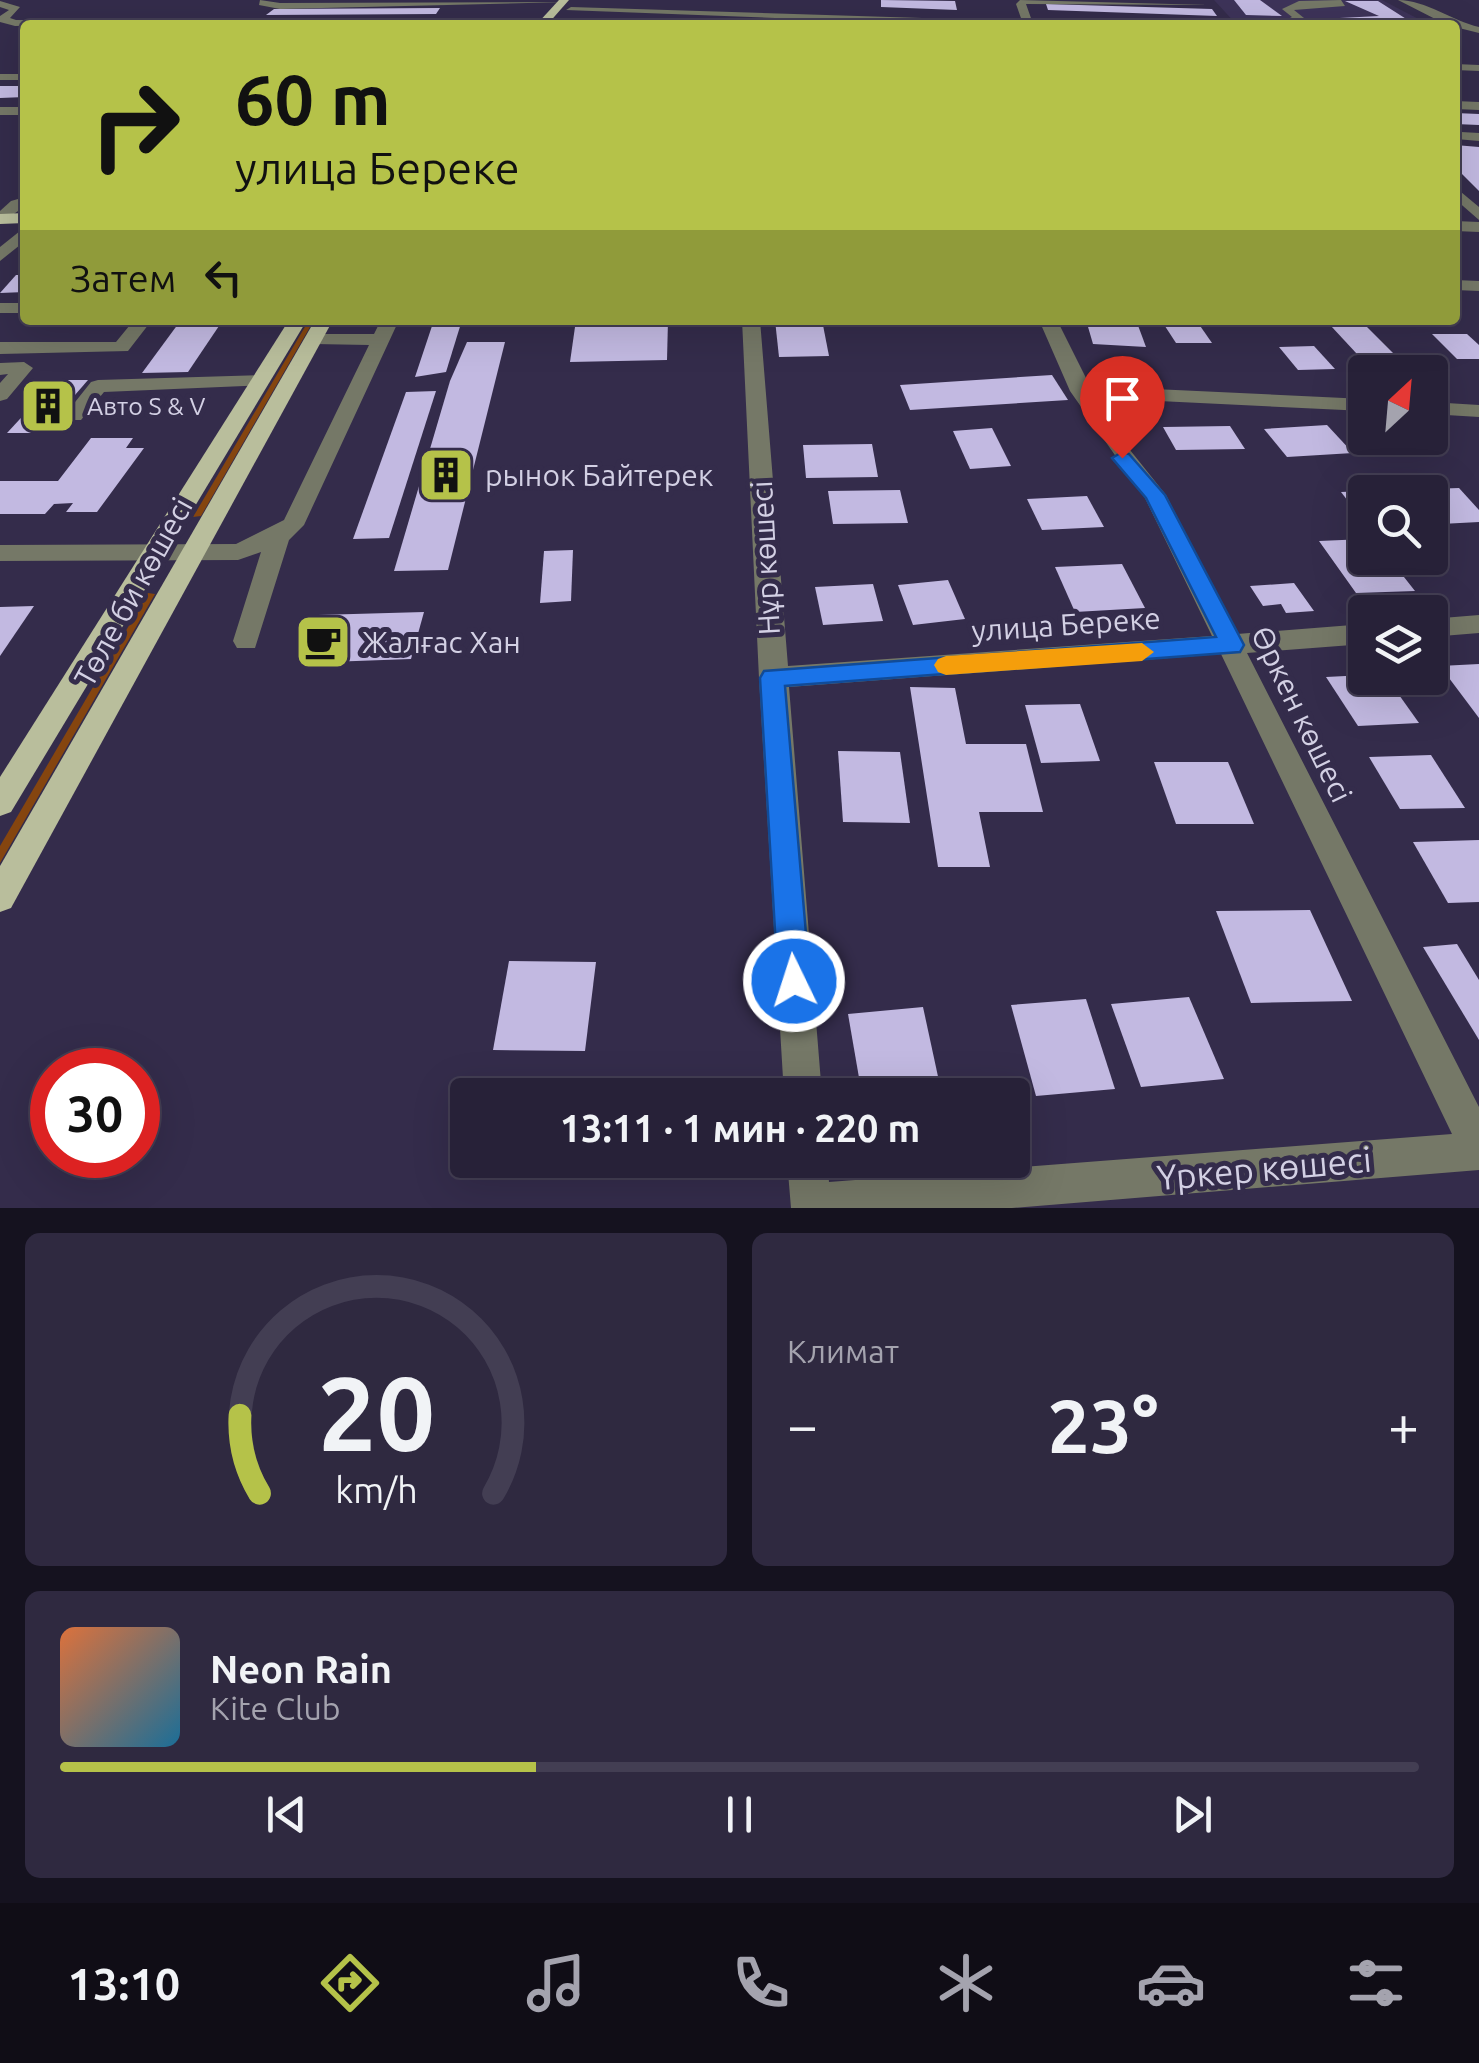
<!DOCTYPE html>
<html lang="ru">
<meta charset="utf-8">
<style>
body{margin:0;font-family:Ubuntu,sans-serif;background:#2f2940;color:#f1f3f6;height:100vh;display:flex;flex-direction:column;font-size:38px;white-space:nowrap}
*{box-sizing:border-box;margin:0}
p{font-size:32px;color:#a4a3ae}
.icon{flex:none;width:55px;height:55px;fill:none;stroke:currentColor;stroke-width:2;stroke-linecap:round;stroke-linejoin:round}
.map{position:relative;height:1208px;overflow:hidden}
.side{display:flex;flex-direction:column;gap:25px;padding:25px;background:#15121f;flex:1}
.side>*{flex:none}
.top-card{position:absolute;left:20px;top:20px;width:1440px;height:305px;border-radius:10px;box-shadow:0 10px 40px #0002,0 0 0 2px #433e53;background:#b5c249;color:#111;overflow:hidden}
.needle{width:65px;rotate:26deg}
.tools{position:absolute;left:1348px;top:355px;display:grid;gap:20px}
.tools a{display:grid;place-items:center;width:100px;height:100px;border-radius:10px;background:#272138;box-shadow:0 10px 40px #0002,0 0 0 2px #433e53;font-size:50px}
.speed{position:absolute;left:30px;top:1048px;display:flex;gap:20px;font-size:50px;font-weight:700;text-align:center}
.speed>*{display:grid;place-content:center;width:130px;height:130px;border-radius:50%;background:#272138;box-shadow:0 10px 40px #0002,0 0 0 2px #433e53;line-height:1}
.speed .limit{border:15px solid #d22;background:#fff;color:#111}
.pin{position:absolute;display:grid;place-items:center;width:85px;height:85px;color:#fff;margin:-102px -42px;border-radius:50% 50% 50% 0;rotate:-45deg;box-shadow:0 0 10px #0007}
.pin .icon{rotate:45deg}
.me{position:absolute;width:110px;margin:-55px;rotate:356deg;stroke-linejoin:round;filter:drop-shadow(0 0 8px #0008)}
.turn{display:flex;align-items:center;gap:35px;height:210px;padding:0 50px;font-size:45px}
.turn .icon{width:130px;height:130px;stroke-width:2.5}
.turn b{display:block;font-size:70px;line-height:85px}
.then{display:flex;align-items:center;height:95px;padding:0 50px;background:#0003;gap:20px;font-size:38px}
.big{font-size:75px;font-weight:700;line-height:1.1}
.side .card{flex:1;display:flex;flex-direction:column;justify-content:center;gap:15px;min-width:0;padding:0 35px;border-radius:15px;background:#2f2940}
.side .dial{align-items:center;gap:0}
.dial svg{height:260px;overflow:visible;fill:none;stroke:#433e53;stroke-width:7;stroke-linecap:round;text-anchor:middle}
.dial text{fill:#f1f3f6;stroke:none}
.song{display:flex;align-items:center;gap:30px}
.cover{width:120px;height:120px;border-radius:15px;background:linear-gradient(135deg,hsl(20 70% 55%),hsl(200 70% 35%))}
.played{height:10px;border-radius:5px;background:linear-gradient(90deg,#b5c249 35%,#433e53 35%)}
.keys{display:flex;justify-content:space-around;direction:ltr}
.heat{display:flex;justify-content:space-between;align-items:center;font-size:55px;direction:ltr}
.side .tiles{flex:1;display:grid;gap:25px;grid-template-columns:1fr 1fr}
.card:last-child{grid-column:span 2}
.trip{position:absolute;left:450px;top:1078px;width:580px;height:100px;border-radius:10px;background:#272138;box-shadow:0 10px 40px #0002,0 0 0 2px #433e53;font-weight:700;line-height:100px;text-align:center}
.tab-bar{display:flex;height:160px;justify-content:space-around;align-items:center;background:#100d16;color:#a4a3ae}
.tab-bar .icon{width:70px;height:70px}
.tab-bar .current{color:#b5c249}
.tab-bar b{font-size:45px;color:#f1f3f6}
.map>svg:first-child{display:block}
.built{fill:#3d3359}
.green{fill:#85450f}
.building{fill:#c2b9e1}
.lines{fill:none;stroke-linecap:round;stroke-linejoin:round}
.minor{fill:#757867;fill-rule:evenodd}
.major{fill:#b9be9c;fill-rule:evenodd}
.route{fill:#1a73e8;stroke:#114b97;stroke-width:2.5}
.slow{fill:#f59e0b}
.labels{text-anchor:middle;dominant-baseline:central;stroke-width:10;stroke-linejoin:round;paint-order:stroke}
.far-poi-label{font-size:25px;fill:#d3d0e4;stroke:#342c4b;text-anchor:start}
.poi-label{font-size:30px;fill:#d3d0e4;stroke:#342c4b;text-anchor:start}
.street-label{font-size:30px;fill:#d3d0e4;stroke:#342c4b}
.near-street-label{font-size:35px;fill:#d3d0e4;stroke:#342c4b}
</style>
<div class="map">
<svg width="1479" height="1208" viewBox="0 0 1479 1208">
<rect width="100%" height="100%" fill="#342c4b"/>
<path class="built" d="M1214,0h168l48,25h-193z"/>
<g class="green">
<path d="M309,320h5l-113,196 -8,1z"/>
<path d="M148,593l7,1 -155,269v-17z"/>
</g>
<g class="building">
<path d="M881,0l74,1 2,9 -76,-3z"/>
<path d="M1234,0h26l22,16 -36,-1z"/>
<path d="M1345,1h33l33,21 -81,3 -10,-6 59,-3z"/>
<path d="M1046,4l166,5 5,7 -169,-6z"/>
<path d="M440,8l-4,6 -170,1 8,-6z"/>
<path d="M618,18l95,4v3h-100z"/>
<path d="M0,86h25v11l-25,1z"/>
<path d="M1455,113l24,1v11l-24,-1z"/>
<path d="M1455,145l24,2v44l-24,-24z"/>
<path d="M16,275h9v17l-25,1z"/>
<path d="M181,320h42l-35,52 -46,1z"/>
<path d="M434,320h28l-16,52 -31,5z"/>
<path d="M576,320h92l-1,40 -97,2z"/>
<path d="M775,320h47l7,36 -50,1z"/>
<path d="M1086,320h50l10,27 -53,-3z"/>
<path d="M1161,320h35l16,23h-36z"/>
<path d="M1331,326h35l27,27 -36,1z"/>
<path d="M1432,334h35l12,11v14h-22z"/>
<path d="M467,342h38l-57,228 -54,1 56,-190z"/>
<path d="M1314,346l21,23 -37,1 -19,-23z"/>
<path d="M1052,375l16,25 -158,10 -10,-25z"/>
<path d="M56,380h32l-46,53h-35z"/>
<path d="M436,391l-47,147 -36,1 53,-147z"/>
<path d="M1327,425l26,28 -66,4 -23,-28z"/>
<path d="M1230,426l15,23 -69,1 -13,-23z"/>
<path d="M992,428l19,38 -41,3 -17,-38z"/>
<path d="M91,438h42l-7,10h18l-47,64h-31l7,-9 -19,1 -9,10h-45v-33h58z"/>
<path d="M872,444l6,33 -72,1 -3,-33z"/>
<path d="M1459,488l20,22v12l-38,2 -11,-13v-22z"/>
<path d="M900,490l8,33 -75,1 -5,-33z"/>
<path d="M1365,491v32l-24,-31z"/>
<path d="M1087,496l17,31 -62,3 -15,-31z"/>
<path d="M1365,539v19h24l26,33 -59,2 -37,-52z"/>
<path d="M573,550l-2,51 -31,2 4,-52z"/>
<path d="M1122,564l23,44 -70,4 -20,-45z"/>
<path d="M948,580l17,39 -52,6 -15,-40z"/>
<path d="M1294,583l20,28 -28,2 -5,-9 -18,2 -13,-20z"/>
<path d="M873,584l10,37 -60,4 -8,-38z"/>
<path d="M34,606l-34,50v-49z"/>
<path d="M424,612l-13,47 -110,4 17,-48z"/>
<path d="M1479,664v54l-39,-52z"/>
<path d="M1365,675l22,3 32,45 -61,3 -32,-49z"/>
<path d="M910,687l45,1 11,56h60l17,68h-64l11,55h-52z"/>
<path d="M1080,704l20,57 -59,2 -16,-58z"/>
<path d="M838,751l62,1 10,71 -67,-1z"/>
<path d="M1431,755l34,53 -65,1 -31,-52z"/>
<path d="M1154,762h74l26,62h-78z"/>
<path d="M1479,840v62l-31,1 -35,-61z"/>
<path d="M1310,910l42,91 -101,2 -35,-92z"/>
<path d="M1457,944l22,36v60l-56,-93z"/>
<path d="M509,961l87,1 -11,89 -92,-1z"/>
<path d="M1189,997l35,82 -83,8 -30,-83z"/>
<path d="M1086,999l29,90 -79,7 -25,-91z"/>
<path d="M923,1007l19,88h-80l-14,-81z"/>
</g>
<g class="lines">
<g class="minor">
<path d="M260,0l20,3 287,-1 -287,7 -21,-4z"/>
<path d="M1020,0l189,5 -183,-1 6,17 35,4h-105l-396,-15 5,-3 451,14 -6,-17z"/>
<path d="M1341,0l4,6 -51,4 10,8 -9,7h-58l-3,-4 5,-3 45,3 8,-4 -10,-8 17,-8z"/>
<path d="M1398,0c28,0 54,21 81,27v6l-32,-8z"/>
<path d="M0,1l20,6 -10,11 6,2 201,2 -202,4 -15,-4v-6l9,-6 -9,-3z"/>
<path d="M1455,64l24,1v6l-24,-1z"/>
<rect x="0" y="74" width="25" height="6"/>
<path d="M1455,101l24,1v8l-24,-1z"/>
<rect x="0" y="107" width="25" height="8"/>
<path d="M1461,132l18,1v8l-23,-2 -1,-4z"/>
<path d="M1455,187l24,20v13l-24,-21z"/>
<path d="M25,197v9l-25,18v-13l11,-10z"/>
<path d="M1455,221l24,1v10l-24,-1z"/>
<path d="M25,227v14l-25,20v-14z"/>
<path d="M1455,280l24,1v10l-24,-1z"/>
<rect x="0" y="303" width="25" height="10"/>
<path d="M134,320h18l-24,31 -128,3v-12h116z"/>
<path d="M381,320h18l-95,205 -15,15 -34,108h-18l-4,-7 28,-89 -23,8 -238,1v-16l236,-1 48,-24 85,-175 -55,-1 -9,-5 9,-5h60z"/>
<path d="M742,320h18l28,346 424,-30 -67,-138 -75,-107 -31,-71h18l33,66 275,13v12l-268,-13 33,52 36,45 71,139 128,-10v20l-118,9 232,454v63l-467,38h-221l-4,-48h40l2,22 623,-48 -231,-480 -432,33 33,408h-38l-25,-417z"/>
<path d="M24,362l9,6 -26,31 -7,2v-18l8,-9 -8,1v-12z"/>
<path d="M261,375l7,2v8l-164,7 -23,28h-14l-3,-4 27,-34 7,-2z"/>
<path d="M1430,402l49,3v12l-49,-3z"/>
<path d="M1479,615v18l-49,4v-18z"/>
</g>
<g class="major">
<path d="M559,0h10l-22,25h-11z"/>
<path d="M25,213v10l-25,1v-10z"/>
<path d="M289,320h18l-296,492 -11,4v-39z"/>
<path d="M315,320h18l-322,588 -11,4v-46z"/>
</g>
</g>
<path class="route" d="M1122,452l7,2 36,41 79,150 -4,7 -455,34 25,295 -5,11 -11,5 -11,-5 -5,-11 -18,-303 4,-7 452,-34 -70,-139 -34,-40z"/>
<path class="slow" d="M1142,643l12,9 -12,9 -196,14 -8,-3 -4,-7 4,-6 8,-3z"/>
<defs>
<g id="building-square" transform="scale(2.875)"><rect x="-9" y="-9" width="18" height="18" rx="4" fill="#b5c249" stroke="#342c4b"/><path d="M-4-6H4V6H1V3H-1V6H-4ZM-2.5-4.3h1.7v1.8h-1.7ZM.8-4.3h1.7v1.8H.8ZM-2.5-1h1.7V.8h-1.7ZM.8-1h1.7V.8H.8Z" fill="#111"/></g>
<g id="cafe-square" transform="scale(2.875)"><rect x="-9" y="-9" width="18" height="18" rx="4" fill="#b5c249" stroke="#342c4b"/><path d="M-5.5-4.5H6V0H3Q3 3.5 0 3.5H-2.5Q-5.5 3.5-5.5 0ZM3-3.2v2h1.7v-2ZM-6 4.5H4V6H-6Z" fill="#111"/></g>
</defs>
<g fill-rule="evenodd">
<use href="#building-square" x="48" y="406"/>
<use href="#building-square" x="446" y="475"/>
<use href="#cafe-square" x="323" y="642"/>
</g>
<g class="labels">
<g class="far-poi-label">
<text x="87" y="406">Авто S &amp; V</text>
</g>
<g class="poi-label">
<text x="485" y="475">рынок Байтерек</text>
<text x="362" y="642">Жалғас Хан</text>
</g>
<g class="street-label">
<text transform="translate(765 558) rotate(-93)">Нұр көшесі</text>
<text transform="translate(133 592) rotate(-61)">Төле би көшесі</text>
<text transform="translate(1066 624) rotate(-4)">улица Береке</text>
<text transform="translate(1302 714) rotate(64)">Өркен көшесі</text>
</g>
<g class="near-street-label">
<text transform="translate(1264 1168) rotate(-5)">Үркер көшесі</text>
</g>
</g>
</svg>
<div class="tools">
<a><svg class="needle" viewBox="-14 -14 28 28"><path d="M0-13l5 13h-10z" fill="#e53935"/><path d="M0 13l5-13h-10z" fill="#a4a3ae"/></svg></a>
<a><svg class="icon" aria-label="search" viewBox="0 0 24 24"><circle cx="10" cy="10" r="6"/><path d="M15 15l6 6"/></svg></a>
<a><svg class="icon" aria-label="layers" viewBox="0 0 24 24"><path d="M12 4l9 5-9 5-9-5zM3 14l9 5 9-5"/></svg></a>
</div>
<div class="speed"><div class="limit">30</div></div>
<div class="pin" style="left:1122px;top:458px;background:#d93025"><svg class="icon" aria-label="arrive" viewBox="0 0 24 24"><path d="M6 21V4h12l-3 4 3 4H6"/></svg></div>
<svg class="me" style="left:794px;top:981px" viewBox="-20 -20 40 40"><circle r="17" fill="#1a73e8" stroke="#fff" stroke-width="3"/><path d="M0-11L8 9 0 5-8 9z" fill="#fff"/></svg>
<div class="trip">13:11 · 1 мин · 220 m</div>
<div class="top-card">
<div class="turn"><svg class="icon" aria-label="right" viewBox="0 0 24 24"><path d="M7 20v-9h11M14 6l5 5-5 5"/></svg><div><b>60 m</b>улица Береке</div></div>
<div class="then">Затем<svg class="icon" aria-label="left" viewBox="0 0 24 24"><path d="M17 20v-9H6M10 6l-5 5 5 5"/></svg></div>
</div>
</div>
<section class="side">
<div class="tiles">
<div class="card dial"><svg viewBox="0 0 100 80">
<path d="M14 69A42 42 0 1 1 86 69"/>
<path d="M14 69A42 42 0 0 1 8 45" stroke="#b5c249"/>
<text x="50" y="56" font-size="32" font-weight="700">20</text>
<text x="50" y="72" font-size="11">km/h</text>
</svg></div>
<div class="card"><p>Климат</p>
<div class="heat"><a>−</a><b class="big">23°</b><a>+</a></div>
</div>
<div class="card">
<div class="song"><i class="cover"></i><div><b>Neon Rain</b><p>Kite Club</p></div></div>
<div class="played"></div>
<div class="keys"><svg class="icon" aria-label="previous" viewBox="0 0 24 24"><path d="M18 5L8 12l10 7zM5 5v14"/></svg><svg class="icon" aria-label="pause" viewBox="0 0 24 24"><path d="M8 5v14M16 5v14"/></svg><svg class="icon" aria-label="next" viewBox="0 0 24 24"><path d="M6 5l10 7-10 7zM19 5v14"/></svg></div>
</div>
</div>
</section>
<nav class="tab-bar">
<b>13:10</b>
<svg class="icon current" aria-label="directions" viewBox="0 0 24 24"><path d="M12 3l9 9-9 9-9-9zM9 14v-3h6M13 9l2 2-2 2"/></svg>
<svg class="icon" aria-label="music" viewBox="0 0 24 24"><path d="M9 18V5l10-2v13"/><circle cx="6" cy="18" r="3"/><circle cx="16" cy="16" r="3"/></svg>
<svg class="icon" aria-label="phone" viewBox="0 0 24 24"><path d="M5 4h4l2 5-3 2q2 4 5 5l2-3 5 2v4C11 20 4 13 5 4z"/></svg>
<svg class="icon" aria-label="climate" viewBox="0 0 24 24"><path d="M12 3v18M4 7l16 10M4 17L20 7"/></svg>
<svg class="icon" aria-label="car" viewBox="0 0 24 24"><path d="M5 17H2v-5l4-1 3-4h7l3 4 3 1v5h-3M9 17h6M6 11h13"/><circle cx="7" cy="17" r="2"/><circle cx="17" cy="17" r="2"/></svg>
<svg class="icon" aria-label="filters" viewBox="0 0 24 24"><path d="M4 7h16M4 17h16"/><circle cx="9" cy="7" r="2"/><circle cx="15" cy="17" r="2"/></svg>
</nav>
